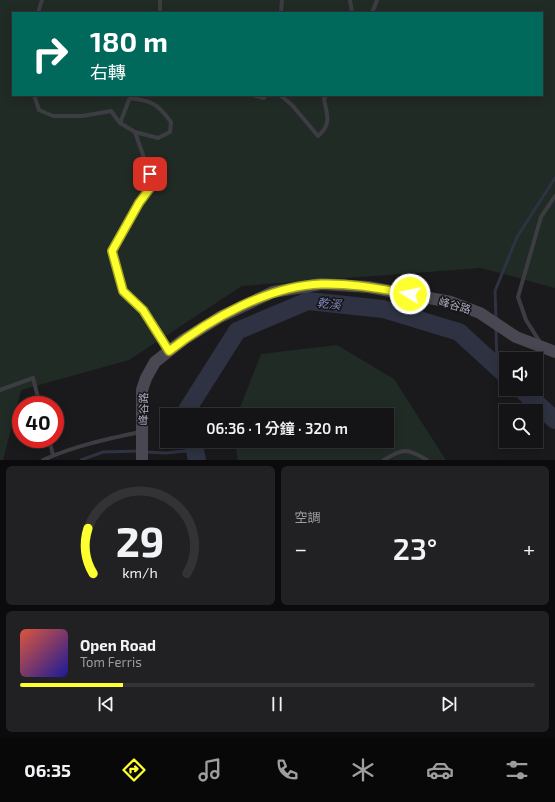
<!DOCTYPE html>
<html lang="zh-TW">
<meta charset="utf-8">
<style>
body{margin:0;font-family:"Exo 2","Noto Sans TC",sans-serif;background:#212022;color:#f1f3f6;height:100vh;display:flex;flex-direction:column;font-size:15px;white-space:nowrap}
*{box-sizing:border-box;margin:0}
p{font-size:13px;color:#9d9ea0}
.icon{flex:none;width:22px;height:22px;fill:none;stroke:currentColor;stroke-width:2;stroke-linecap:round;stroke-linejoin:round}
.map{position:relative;height:460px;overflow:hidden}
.sheet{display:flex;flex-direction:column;gap:6px;padding:6px;background:#0b0a0c;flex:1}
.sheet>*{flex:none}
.guide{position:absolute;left:12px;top:12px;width:531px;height:84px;border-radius:0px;box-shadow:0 2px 10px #0003,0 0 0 1px #333234;background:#00695c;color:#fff;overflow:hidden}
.controls{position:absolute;left:499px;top:352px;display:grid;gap:8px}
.controls a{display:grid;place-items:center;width:44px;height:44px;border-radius:0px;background:#141315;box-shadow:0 2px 10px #0003,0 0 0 1px #333234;font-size:20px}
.speed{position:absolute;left:12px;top:396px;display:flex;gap:8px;font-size:20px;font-weight:700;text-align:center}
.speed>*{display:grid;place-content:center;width:52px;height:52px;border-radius:50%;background:#141315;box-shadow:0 2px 10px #0003,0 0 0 1px #333234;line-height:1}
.speed .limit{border:6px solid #d22;background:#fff;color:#111}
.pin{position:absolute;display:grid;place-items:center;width:34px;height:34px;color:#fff;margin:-17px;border-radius:8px;box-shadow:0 2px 6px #0006}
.me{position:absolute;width:44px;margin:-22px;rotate:280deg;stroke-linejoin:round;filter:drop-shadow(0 0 3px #0008)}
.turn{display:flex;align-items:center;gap:14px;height:84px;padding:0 12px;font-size:18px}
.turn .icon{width:52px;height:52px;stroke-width:2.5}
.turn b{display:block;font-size:28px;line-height:34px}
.big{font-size:30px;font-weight:600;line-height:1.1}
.sheet .tile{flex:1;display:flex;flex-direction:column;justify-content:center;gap:6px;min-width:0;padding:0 14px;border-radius:6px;background:#212022}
.sheet .dial{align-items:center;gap:0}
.dial svg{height:104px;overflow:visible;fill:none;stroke:#333234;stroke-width:7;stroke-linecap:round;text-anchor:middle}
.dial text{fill:#f1f3f6;stroke:none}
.song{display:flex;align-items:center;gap:12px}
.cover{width:48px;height:48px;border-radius:6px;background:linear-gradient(135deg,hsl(10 70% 55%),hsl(240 70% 35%))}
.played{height:4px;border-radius:2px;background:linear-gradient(90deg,#fdff2e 20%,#333234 20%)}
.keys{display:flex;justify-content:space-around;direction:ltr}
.heat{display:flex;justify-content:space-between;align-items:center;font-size:22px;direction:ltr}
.sheet .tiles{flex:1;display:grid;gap:6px;grid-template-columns:1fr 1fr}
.tile:last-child{grid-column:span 2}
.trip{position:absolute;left:160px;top:408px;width:234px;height:40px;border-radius:0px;background:#141315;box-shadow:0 2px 10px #0003,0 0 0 1px #333234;font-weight:600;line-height:40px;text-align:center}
.tabs{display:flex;height:64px;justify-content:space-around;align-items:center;background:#080808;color:#9d9ea0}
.tabs .icon{width:28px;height:28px}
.tabs .on{color:#fdff2e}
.tabs b{font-size:18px;color:#f1f3f6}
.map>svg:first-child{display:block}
.green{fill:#212b25;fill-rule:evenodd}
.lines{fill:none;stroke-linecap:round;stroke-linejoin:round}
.stream{stroke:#2e3242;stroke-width:3}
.river{stroke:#2e3242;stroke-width:18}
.lane{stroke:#3d3c43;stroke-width:4}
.secondary{stroke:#494852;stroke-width:12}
.route-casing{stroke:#a4a61e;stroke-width:10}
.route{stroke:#fdff2e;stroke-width:7}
.labels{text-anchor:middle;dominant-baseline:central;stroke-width:3;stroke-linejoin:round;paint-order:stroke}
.street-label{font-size:11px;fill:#acabbc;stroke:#151417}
.water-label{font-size:12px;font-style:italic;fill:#808aba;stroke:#151417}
</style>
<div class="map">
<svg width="555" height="460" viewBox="0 0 555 460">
<rect width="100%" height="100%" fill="#1a191c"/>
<g class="green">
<path d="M0,0h555v288l-74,-20 -239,18 -113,74 -108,30 -18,70h-3zM13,13h529v82h-529z"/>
<path d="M337,345l57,34 52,81h-208l-4,-19h153v-26h-150l24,-61z"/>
</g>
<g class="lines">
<g class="stream">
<path d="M496,319l-1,-28 22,-54 38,-59"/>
<path d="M496,329l1,38"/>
<path d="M146,452l20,1 29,-3"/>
<path d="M81,460l22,-8 37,-1"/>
</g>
<g class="river">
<path d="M521,389l34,31"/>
<path d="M188,415l-1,-5 50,-79 71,-30 75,8 76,23 47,43"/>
<path d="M193,441l4,19"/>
</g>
<g class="lane">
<path d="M160,0v13"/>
<path d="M350,0l2,13"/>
<path d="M38,13l4,-13"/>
<path d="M281,13l1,-13"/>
<path d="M372,13l5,-13"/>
<path d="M34,95l5,15 14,6h29l29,-5 9,12"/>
<path d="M131,95l-11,28 15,9 18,52 -14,19 -27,48 11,40 20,19 26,41"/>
<path d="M252,95l12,3 1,-3"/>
<path d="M280,95l12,10 26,31c14,-12 9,-21 6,-37l2,-4"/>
<path d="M130,98c22,3 27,5 41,24l-1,10 -12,6 -23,-6"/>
<path d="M540,342l-14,-22 -8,-23 23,-80 14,-21"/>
<path d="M0,390l33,-12 7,27"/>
<path d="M49,439l4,16"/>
<path d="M43,460c31,-14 64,-21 97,-28"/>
<path d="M384,460c19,-12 23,-12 43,0"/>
</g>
<path class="secondary" d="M142,460v-70l4,-12 9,-16 28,-22 37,-23 53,-25 48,-8 47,3 83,15 29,11 36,24 39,15"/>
</g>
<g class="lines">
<g class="route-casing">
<path id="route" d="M150,174l3,10 -14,19 -27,48 11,40 20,19 26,41c41,-32 99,-65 152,-67 30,-1 60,5 89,10"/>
</g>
<use href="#route" class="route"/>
</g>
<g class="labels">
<g class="street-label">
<text transform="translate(455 305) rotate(16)">峰谷路</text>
<text transform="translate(143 409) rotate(-89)">峰谷路</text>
</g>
<g class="water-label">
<text transform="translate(329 303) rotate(6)">乾溪</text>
</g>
</g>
</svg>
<div class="controls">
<a><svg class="icon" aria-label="sound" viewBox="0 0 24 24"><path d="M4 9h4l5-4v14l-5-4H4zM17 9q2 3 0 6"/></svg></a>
<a><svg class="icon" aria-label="search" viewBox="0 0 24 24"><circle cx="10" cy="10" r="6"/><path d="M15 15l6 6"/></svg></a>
</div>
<div class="speed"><div class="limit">40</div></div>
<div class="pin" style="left:150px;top:174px;background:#d93025"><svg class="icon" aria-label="arrive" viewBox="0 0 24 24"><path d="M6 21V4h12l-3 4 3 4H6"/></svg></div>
<svg class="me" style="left:410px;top:294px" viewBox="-20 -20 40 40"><circle r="17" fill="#fdff2e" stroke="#fff" stroke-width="3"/><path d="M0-11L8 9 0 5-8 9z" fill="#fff"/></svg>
<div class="trip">06:36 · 1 分鐘 · 320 m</div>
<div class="guide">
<div class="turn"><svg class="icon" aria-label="right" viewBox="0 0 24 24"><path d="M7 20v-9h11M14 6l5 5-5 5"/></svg><div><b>180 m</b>右轉</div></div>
</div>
</div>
<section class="sheet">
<div class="tiles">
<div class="tile dial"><svg viewBox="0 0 100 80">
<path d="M14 69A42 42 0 1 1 86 69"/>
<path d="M14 69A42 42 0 0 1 10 34" stroke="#fdff2e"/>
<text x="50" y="56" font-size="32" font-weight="700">29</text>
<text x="50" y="72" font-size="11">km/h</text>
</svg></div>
<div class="tile"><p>空調</p>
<div class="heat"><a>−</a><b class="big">23°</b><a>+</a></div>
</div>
<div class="tile">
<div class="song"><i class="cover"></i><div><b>Open Road</b><p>Tom Ferris</p></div></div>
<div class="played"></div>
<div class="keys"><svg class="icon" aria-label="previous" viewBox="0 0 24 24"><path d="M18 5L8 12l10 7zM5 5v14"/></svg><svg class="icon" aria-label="pause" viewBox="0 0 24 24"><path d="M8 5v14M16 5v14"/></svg><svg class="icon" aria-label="next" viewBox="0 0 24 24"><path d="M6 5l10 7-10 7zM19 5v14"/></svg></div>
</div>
</div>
</section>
<nav class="tabs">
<b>06:35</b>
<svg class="icon on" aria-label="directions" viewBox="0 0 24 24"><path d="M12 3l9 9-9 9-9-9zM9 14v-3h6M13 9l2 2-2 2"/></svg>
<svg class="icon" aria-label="music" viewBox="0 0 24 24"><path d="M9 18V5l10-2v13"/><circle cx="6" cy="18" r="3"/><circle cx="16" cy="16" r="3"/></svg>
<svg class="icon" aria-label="phone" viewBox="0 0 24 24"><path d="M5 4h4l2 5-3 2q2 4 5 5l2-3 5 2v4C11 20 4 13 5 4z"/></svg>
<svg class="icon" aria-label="climate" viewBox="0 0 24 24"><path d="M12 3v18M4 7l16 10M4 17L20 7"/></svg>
<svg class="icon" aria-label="car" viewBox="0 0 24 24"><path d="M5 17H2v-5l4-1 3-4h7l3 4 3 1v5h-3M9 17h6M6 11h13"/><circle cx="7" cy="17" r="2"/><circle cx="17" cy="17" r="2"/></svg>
<svg class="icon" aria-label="filters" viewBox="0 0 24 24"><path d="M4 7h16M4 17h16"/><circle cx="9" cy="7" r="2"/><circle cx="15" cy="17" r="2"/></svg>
</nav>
